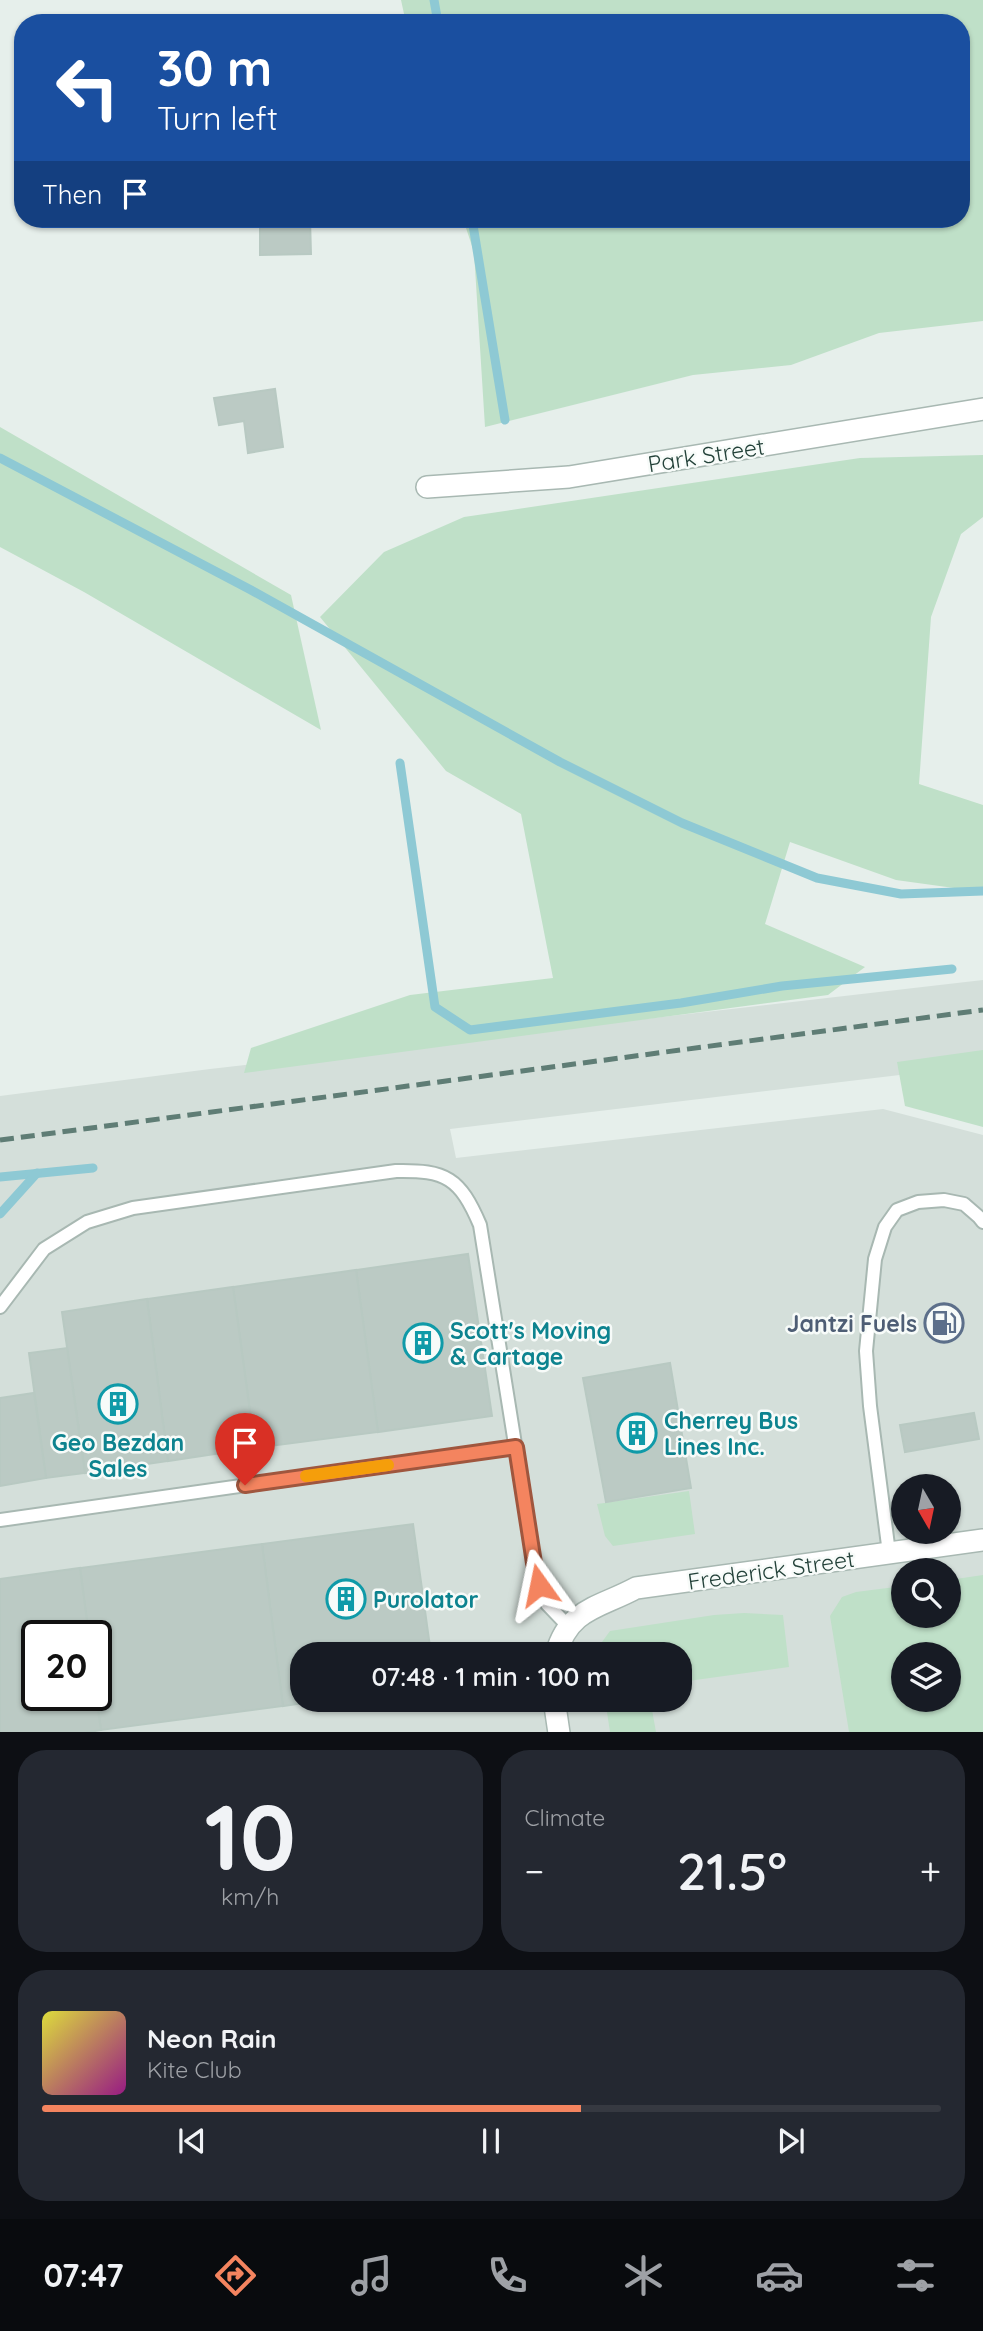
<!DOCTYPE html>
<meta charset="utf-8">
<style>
body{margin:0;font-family:Quicksand,sans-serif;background:#242831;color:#f1f3f6;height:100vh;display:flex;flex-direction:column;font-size:26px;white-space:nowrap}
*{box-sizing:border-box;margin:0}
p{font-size:23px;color:#9ea1a6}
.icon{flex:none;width:38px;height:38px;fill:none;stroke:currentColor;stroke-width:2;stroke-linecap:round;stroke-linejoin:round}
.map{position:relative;height:1732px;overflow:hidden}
.details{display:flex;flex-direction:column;gap:18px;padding:18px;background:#0d0f14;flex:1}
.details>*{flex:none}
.banner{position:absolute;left:14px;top:14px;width:956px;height:214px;border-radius:28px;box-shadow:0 2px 5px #0004;background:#1a4fa0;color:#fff;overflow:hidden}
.needle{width:46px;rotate:171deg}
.fabs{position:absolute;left:891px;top:1474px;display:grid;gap:14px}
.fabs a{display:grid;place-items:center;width:70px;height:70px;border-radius:50%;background:#171b24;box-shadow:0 2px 5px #0004;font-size:35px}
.speed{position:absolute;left:21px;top:1620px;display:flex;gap:14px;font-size:35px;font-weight:700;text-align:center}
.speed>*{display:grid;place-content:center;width:91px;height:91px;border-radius:50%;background:#171b24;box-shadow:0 2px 5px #0004;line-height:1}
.speed .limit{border:4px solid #111;border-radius:10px;background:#fff;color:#111}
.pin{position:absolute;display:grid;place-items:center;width:60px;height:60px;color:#fff;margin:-72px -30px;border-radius:50% 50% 50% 0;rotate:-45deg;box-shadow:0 0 7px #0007}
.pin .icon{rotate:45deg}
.me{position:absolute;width:77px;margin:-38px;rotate:348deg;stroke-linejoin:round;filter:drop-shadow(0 0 5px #0008)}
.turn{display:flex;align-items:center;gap:24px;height:147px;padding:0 28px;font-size:32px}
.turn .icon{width:91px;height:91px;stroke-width:2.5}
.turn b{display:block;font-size:49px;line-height:60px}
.then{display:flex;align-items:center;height:66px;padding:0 28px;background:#0003;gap:14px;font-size:26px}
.big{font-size:52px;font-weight:600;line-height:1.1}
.details .card{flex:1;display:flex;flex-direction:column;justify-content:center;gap:10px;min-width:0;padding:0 24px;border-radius:28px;background:#242831}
.details .dial{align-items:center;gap:0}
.dial b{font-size:91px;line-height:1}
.song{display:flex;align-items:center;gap:21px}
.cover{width:84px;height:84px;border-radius:10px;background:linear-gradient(135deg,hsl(60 70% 55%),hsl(310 70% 35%))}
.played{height:7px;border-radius:4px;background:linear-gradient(90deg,#f4845f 60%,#363941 60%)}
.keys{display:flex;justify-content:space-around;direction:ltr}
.heat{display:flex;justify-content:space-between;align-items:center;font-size:38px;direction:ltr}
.details .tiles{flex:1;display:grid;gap:18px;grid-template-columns:1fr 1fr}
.card:last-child{grid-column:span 2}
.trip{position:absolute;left:290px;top:1642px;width:402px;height:70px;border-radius:28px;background:#171b24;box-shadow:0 2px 5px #0004;font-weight:600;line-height:70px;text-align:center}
.menu{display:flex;height:112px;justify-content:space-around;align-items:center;background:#090b0e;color:#9ea1a6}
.menu .icon{width:49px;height:49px}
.menu .on{color:#f4845f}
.menu b{font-size:32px;color:#f1f3f6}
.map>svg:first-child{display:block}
.built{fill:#d4dfda;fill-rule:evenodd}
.green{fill:#bfe0c8;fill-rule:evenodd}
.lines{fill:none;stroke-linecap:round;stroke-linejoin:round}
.stream{stroke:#8ec9d4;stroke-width:9}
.building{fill:#bbcac4;stroke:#b8c9c2;stroke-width:2}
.lane-casing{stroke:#a8b8b2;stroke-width:16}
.street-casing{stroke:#a8b8b2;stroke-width:24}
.lane{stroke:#fff;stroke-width:12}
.street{stroke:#fff;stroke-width:21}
.rail{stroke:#5f7d75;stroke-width:5;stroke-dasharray:14 7;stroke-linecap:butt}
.route-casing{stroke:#9f563e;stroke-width:18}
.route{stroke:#f4845f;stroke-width:12}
.slow{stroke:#f59e0b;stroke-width:12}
.labels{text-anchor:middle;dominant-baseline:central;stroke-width:5;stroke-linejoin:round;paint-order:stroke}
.street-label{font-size:23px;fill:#24423a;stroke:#f7fbf9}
.service-label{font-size:23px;font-weight:bold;fill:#4e5e75;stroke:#f7fbf9;text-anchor:end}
.culture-label{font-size:23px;font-weight:bold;fill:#0d838f;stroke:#f7fbf9;text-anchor:start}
</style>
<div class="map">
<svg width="983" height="1733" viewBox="0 0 983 1733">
<rect width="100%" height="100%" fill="#e6efeb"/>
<path class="built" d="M983,980v85l-533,64 6,29 427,-49 100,26v597h-983v-636l210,-27zM903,1486h45v45h-45zM903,1570h45v45h-45zM37,1636h59v60h-59zM303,1654h378v45h-378zM903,1654h45v45h-45z"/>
<g class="green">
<path d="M401,0h582v321l-104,12 -88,32 -98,10 -208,52 -11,-175 -11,-33h498v-196h-555z"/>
<path d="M0,427l291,168 30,135 -237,-138 -84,-45z"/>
<path d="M983,455v62l-22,17 -30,83 -12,167 64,21v87l-87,-12 -106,-38 -25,82 100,43 -37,28 -584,78 7,-25 159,-53 143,-17 -32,-164 -75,-43 -126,-154 64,-65 80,-35 396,-59z"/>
<path d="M983,1050v77l-78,-21 -8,-44z"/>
<path d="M689,1491l6,43 -82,12 -8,-10 -8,-32z"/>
<path d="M983,1575v157h-134l-19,-116 12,-19 14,-5 47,-6v29h45l1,-35zM903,1654h45v45h-45z"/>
<path d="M744,1613l39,2 6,52 -108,15v-28h-82v-8l11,-15 104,-16z"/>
<path d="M605,1699h45l6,33h-46z"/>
</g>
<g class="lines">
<g class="stream">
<path d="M434,0l4,23"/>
<path d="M472,219l33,201"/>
<path d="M0,458l251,132 309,172 122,61 135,55 84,16 82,-3"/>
<path d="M400,763l35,244 35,23 211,-27 101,-17 170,-17"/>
<path d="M0,1177l93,-9"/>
<path d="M0,1214l37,-41"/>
</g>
</g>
<g class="building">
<path d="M260,219h50l1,35 -51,1z"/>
<path d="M275,389l8,58 -35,6 -4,-32 -25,4 -5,-27z"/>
<path d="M468,1254l24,162 -114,16 -22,-162z"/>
<path d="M356,1270l22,162 -123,16 -22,-161z"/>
<path d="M233,1287l22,161 -87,13 -21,-162z"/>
<path d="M147,1299l21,162 -83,12 -23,-161z"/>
<path d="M67,1348l18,125 -39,5 -17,-125z"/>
<path d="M670,1363l21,125 -85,14 -23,-124z"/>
<path d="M34,1393l12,85 -46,8v-88z"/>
<path d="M974,1413l5,26 -74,13 -5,-27z"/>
<path d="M413,1524l18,130h-128v45h27l-47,7 -21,-162z"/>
<path d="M262,1544l21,162 -182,24 -5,-34v-60h-7l-9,-68z"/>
<path d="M80,1568l9,68h-52v60h59l5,34 -17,3h-84v-154z"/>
</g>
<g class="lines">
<g class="lane-casing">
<g id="lane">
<path d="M0,1307l44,-58 43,-27 46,-14 263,-37c50,-1 64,7 84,54l54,338 13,41 21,22"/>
<path d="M0,1520l516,-73"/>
<path d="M889,1553l-19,-147 -4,-55 9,-92 10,-32 12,-17 21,-8 26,-2 20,4 15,13 4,5"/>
</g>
</g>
<g class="street-casing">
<g id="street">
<path d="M427,487l142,-10 414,-68"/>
<path d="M556,1654c13,-46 43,-46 80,-66l347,-48"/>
<path d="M554,1699l5,34"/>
</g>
</g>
<use href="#lane" class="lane"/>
<use href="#street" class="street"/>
<path class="rail" d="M0,1140l983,-130"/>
</g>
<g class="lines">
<g class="route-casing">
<path id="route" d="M245,1485l271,-38 18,116 5,22"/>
</g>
<use href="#route" class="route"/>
<path class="slow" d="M306,1476l82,-11"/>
</g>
<defs>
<g id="fuel-ring" transform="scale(2.0125)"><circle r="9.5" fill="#f7fbf9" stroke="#5c6f8a" stroke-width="1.5"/><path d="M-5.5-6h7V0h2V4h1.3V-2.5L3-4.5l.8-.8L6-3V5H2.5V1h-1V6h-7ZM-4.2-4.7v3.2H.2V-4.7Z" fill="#5c6f8a"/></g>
<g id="building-ring" transform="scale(2.0125)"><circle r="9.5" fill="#f7fbf9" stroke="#0f9aa8" stroke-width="1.5"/><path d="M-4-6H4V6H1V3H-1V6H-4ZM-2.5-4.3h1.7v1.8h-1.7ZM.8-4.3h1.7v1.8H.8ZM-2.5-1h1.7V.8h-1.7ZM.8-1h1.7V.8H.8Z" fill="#0f9aa8"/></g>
</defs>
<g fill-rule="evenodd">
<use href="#fuel-ring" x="944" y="1323"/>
<use href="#building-ring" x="423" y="1343"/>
<use href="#building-ring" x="118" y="1404"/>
<use href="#building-ring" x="637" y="1433"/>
<use href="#building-ring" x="346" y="1599"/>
</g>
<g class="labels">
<g class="street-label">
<text transform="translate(706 455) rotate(-9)">Park Street</text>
<text transform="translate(771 1570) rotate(-8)">Frederick Street</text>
</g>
<g class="service-label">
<text x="917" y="1323">Jantzi Fuels</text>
</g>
<g class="culture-label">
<text x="450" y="1330">Scott's Moving<tspan x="450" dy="26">&amp; Cartage</tspan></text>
<text x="664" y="1420">Cherrey Bus<tspan x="664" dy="26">Lines Inc.</tspan></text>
<text x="118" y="1442" text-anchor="middle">Geo Bezdan<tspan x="118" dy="26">Sales</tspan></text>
<text x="373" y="1599">Purolator</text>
</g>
</g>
</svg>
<div class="fabs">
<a><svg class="needle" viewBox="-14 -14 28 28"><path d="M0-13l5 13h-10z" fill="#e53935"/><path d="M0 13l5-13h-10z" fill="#9ea1a6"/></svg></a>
<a><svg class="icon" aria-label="search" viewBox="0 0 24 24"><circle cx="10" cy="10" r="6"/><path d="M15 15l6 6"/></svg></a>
<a><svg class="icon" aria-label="layers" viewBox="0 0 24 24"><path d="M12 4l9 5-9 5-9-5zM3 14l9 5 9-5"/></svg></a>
</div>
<div class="speed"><div class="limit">20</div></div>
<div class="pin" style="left:245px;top:1485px;background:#d93025"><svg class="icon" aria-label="arrive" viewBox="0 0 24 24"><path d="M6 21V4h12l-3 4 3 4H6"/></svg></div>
<svg class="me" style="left:539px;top:1585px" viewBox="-20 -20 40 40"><path d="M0-17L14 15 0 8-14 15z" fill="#f4845f" stroke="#fff" stroke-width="4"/></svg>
<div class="trip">07:48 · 1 min · 100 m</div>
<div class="banner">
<div class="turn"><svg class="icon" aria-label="left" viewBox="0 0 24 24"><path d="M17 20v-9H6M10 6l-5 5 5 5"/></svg><div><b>30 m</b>Turn left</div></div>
<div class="then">Then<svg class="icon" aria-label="arrive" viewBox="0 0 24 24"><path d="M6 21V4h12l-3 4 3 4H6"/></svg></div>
</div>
</div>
<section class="details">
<div class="tiles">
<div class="card dial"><b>10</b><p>km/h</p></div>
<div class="card"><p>Climate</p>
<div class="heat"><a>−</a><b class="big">21.5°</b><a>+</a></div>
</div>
<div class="card">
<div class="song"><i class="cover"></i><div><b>Neon Rain</b><p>Kite Club</p></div></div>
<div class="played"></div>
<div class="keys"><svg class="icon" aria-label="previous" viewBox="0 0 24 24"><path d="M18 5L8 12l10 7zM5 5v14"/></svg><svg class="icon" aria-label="pause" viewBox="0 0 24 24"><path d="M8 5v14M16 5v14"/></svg><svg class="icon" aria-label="next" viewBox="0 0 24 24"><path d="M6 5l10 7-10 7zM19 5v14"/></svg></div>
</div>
</div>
</section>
<nav class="menu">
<b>07:47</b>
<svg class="icon on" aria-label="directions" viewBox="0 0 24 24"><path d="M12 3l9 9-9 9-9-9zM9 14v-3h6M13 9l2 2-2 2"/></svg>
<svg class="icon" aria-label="music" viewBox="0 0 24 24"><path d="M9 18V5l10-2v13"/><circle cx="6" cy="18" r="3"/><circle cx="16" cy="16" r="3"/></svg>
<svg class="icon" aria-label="phone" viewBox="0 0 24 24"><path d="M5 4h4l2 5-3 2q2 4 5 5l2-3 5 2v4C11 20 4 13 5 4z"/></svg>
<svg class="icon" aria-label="climate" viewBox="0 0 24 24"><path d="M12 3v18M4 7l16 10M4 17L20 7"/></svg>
<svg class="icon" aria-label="car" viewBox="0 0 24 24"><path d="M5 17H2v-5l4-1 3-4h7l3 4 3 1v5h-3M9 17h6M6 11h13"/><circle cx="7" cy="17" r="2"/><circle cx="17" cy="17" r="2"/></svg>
<svg class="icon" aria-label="filters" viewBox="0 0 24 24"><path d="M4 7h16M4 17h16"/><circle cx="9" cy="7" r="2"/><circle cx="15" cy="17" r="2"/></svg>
</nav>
